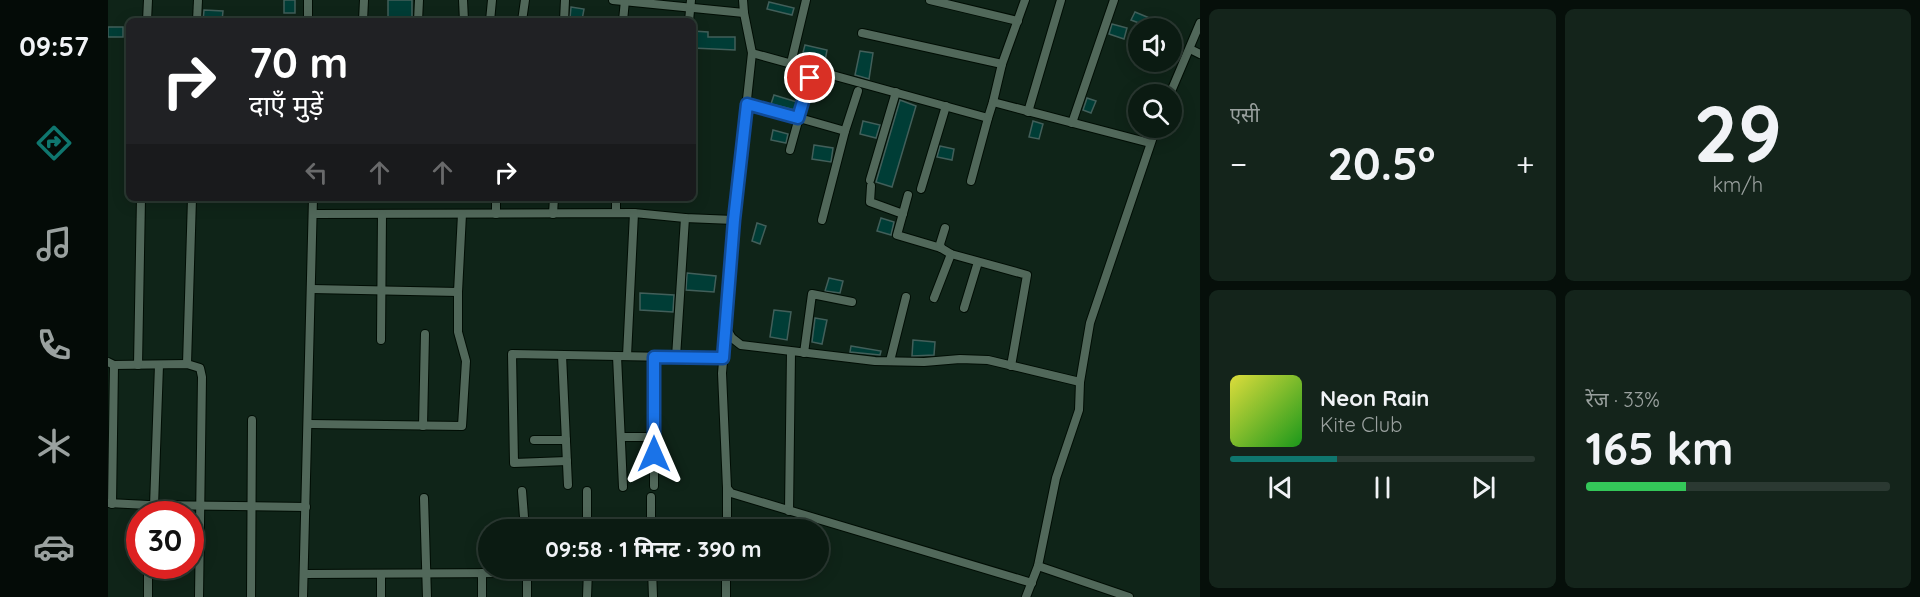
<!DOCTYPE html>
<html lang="hi">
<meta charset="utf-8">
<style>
body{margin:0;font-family:Quicksand,"Noto Sans Devanagari",sans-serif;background:#14241b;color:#f1f3f6;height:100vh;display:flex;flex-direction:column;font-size:22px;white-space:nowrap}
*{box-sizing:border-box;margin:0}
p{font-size:20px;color:#9aa19f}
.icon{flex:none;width:33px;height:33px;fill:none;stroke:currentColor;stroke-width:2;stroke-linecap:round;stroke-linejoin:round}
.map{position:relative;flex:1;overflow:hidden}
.sheet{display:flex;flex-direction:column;gap:9px;padding:9px;background:#060f0a;width:720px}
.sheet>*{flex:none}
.banner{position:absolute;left:18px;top:18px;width:570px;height:183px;border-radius:9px;box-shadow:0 3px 15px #0003,0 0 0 2px #2b3932;background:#202124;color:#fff;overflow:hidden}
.controls{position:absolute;left:1020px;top:18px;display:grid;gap:12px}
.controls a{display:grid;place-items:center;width:54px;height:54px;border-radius:50%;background:#0b1b12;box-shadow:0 3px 15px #0003,0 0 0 2px #2b3932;font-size:30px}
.speed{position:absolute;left:18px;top:501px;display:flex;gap:12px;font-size:30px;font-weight:700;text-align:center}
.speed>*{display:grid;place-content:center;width:78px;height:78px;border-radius:50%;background:#0b1b12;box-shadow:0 3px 15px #0003,0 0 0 2px #2b3932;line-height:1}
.speed .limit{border:9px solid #d22;background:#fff;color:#111}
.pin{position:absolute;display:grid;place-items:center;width:51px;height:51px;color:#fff;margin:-26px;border:3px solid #fff;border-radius:50%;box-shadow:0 2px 6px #0007}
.me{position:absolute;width:66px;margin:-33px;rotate:0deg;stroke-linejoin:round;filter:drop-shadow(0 0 4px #0008)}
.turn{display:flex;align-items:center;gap:21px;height:126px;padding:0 24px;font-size:27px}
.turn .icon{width:78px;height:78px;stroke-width:2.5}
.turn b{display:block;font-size:42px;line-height:51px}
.lanes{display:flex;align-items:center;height:57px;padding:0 24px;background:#0003;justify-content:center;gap:30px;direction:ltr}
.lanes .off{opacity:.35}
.big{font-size:45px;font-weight:700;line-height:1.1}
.sheet .card{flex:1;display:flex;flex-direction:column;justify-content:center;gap:9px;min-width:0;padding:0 21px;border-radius:9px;background:#14241b}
.sheet .dial{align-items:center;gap:0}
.dial b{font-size:78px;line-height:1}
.song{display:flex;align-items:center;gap:18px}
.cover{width:72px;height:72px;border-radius:9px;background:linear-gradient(135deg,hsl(60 70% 55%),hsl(120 70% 35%))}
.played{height:6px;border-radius:3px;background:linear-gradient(90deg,#0f766e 35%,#2b3932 35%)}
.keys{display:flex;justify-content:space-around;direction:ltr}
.heat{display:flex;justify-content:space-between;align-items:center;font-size:33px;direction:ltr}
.charge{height:9px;border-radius:4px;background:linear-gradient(90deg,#34c759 33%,#2b3932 0)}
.sheet .tiles{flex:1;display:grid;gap:9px;grid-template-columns:repeat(2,1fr)}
.trip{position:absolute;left:370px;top:519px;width:351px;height:60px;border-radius:30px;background:#0b1b12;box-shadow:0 3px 15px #0003,0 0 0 2px #2b3932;font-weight:700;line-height:60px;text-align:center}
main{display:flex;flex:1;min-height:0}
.dock{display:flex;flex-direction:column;width:108px;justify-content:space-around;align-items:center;background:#040b07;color:#9aa19f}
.dock .icon{width:42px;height:42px}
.dock .on{color:#0f766e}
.dock b{font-size:27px;color:#f1f3f6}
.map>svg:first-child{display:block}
.building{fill:#003d36;stroke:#425f5a;stroke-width:1.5}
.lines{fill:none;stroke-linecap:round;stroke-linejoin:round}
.minor-casing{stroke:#000d04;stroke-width:10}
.minor{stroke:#51685a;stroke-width:8}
.route-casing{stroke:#114b97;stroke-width:15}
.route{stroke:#1a73e8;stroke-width:10}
</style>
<main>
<nav class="dock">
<b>09:57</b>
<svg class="icon on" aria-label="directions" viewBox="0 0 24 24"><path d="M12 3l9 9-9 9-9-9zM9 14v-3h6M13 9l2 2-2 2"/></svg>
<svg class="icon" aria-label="music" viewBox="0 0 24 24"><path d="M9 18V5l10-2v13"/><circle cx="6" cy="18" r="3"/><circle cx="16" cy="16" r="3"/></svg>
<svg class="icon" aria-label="phone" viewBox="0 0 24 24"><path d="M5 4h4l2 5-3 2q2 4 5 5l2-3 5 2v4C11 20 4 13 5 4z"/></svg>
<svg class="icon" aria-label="climate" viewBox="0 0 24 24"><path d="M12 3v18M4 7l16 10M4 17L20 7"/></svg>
<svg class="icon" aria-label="car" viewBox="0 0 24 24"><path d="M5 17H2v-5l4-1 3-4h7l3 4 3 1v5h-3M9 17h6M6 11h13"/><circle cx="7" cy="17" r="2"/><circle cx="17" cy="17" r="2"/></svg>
</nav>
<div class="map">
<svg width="1092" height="597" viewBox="0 0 1092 597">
<rect width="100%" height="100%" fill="#0f2418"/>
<g class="building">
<rect x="176" y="0" width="11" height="13"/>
<rect x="280" y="0" width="24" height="21"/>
<path d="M661,2l25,6 -2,7 -25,-6z"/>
<path d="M463,7l13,2 -2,11 -12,-2z"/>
<path d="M96,10l19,1 -1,10h-19z"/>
<path d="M1027,12l24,10 -3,6h-4l-21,-8z"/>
<path d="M1004,24l15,4 -3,11 -15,-5z"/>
<rect x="0" y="27" width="15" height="10"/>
<path d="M585,31l15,1v5h27v13l-42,-2z"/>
<path d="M697,45l22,5 -3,17 -23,-7z"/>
<path d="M752,51l13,2 -4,26 -14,-4z"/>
<path d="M666,95l23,7 -2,8 -24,-6z"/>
<path d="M979,98l9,3 -5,12 -8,-3z"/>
<path d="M792,100l16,6 -24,81 -16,-5z"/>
<path d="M755,121l17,4 -4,13 -16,-4z"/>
<path d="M925,121l10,3 -4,15 -10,-2z"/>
<path d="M665,130l15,4 -2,9 -15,-3z"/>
<path d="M706,145l19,3 -2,14 -19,-3z"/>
<path d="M832,146l14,3 -2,11 -15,-3z"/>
<path d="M773,218l13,4 -3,13 -14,-4z"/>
<path d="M649,223l9,3 -6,18 -8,-3z"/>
<path d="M579,273l29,3 -2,16 -28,-2z"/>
<path d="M721,278l14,3 -3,12 -15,-2z"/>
<path d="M532,293l34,2 -1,17 -33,-2z"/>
<path d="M666,310l17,2 -4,28 -17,-3z"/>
<path d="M707,318l12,2 -5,24 -10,-2z"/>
<path d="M805,340l22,2 -1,13 -22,1z"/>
<path d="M743,346l30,5 -1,4 -30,-3z"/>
</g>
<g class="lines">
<g class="minor-casing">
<g id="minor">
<path d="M200,0v21"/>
<path d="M355,0l1,21"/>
<path d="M505,0l131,13"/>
<path d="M822,0l88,21"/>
<path d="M39,21l1,-21"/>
<path d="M89,21l1,-21"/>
<path d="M255,21l1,-21"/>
<path d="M310,21l1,-21"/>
<path d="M382,21l2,-21"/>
<path d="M414,21l3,-21"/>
<path d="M456,21l1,-21"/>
<path d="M515,21l2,-21"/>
<path d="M581,21l2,-21"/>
<path d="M754,33l140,31"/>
<path d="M1082,49l10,5"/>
<path d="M644,53l236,65 5,-16 9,-38 23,-64"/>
<path d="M683,63l15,-63"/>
<path d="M1062,94l30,-71"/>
<path d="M885,102l157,41"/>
<path d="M639,103l98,28"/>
<path d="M920,112l33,-112"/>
<path d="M964,123l42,-123"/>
<path d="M682,150l20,-72"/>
<path d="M762,180l26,-88"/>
<path d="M863,181l17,-63"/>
<path d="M763,186l-1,16 33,12"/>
<path d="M813,189l25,-83"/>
<path d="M800,195l-11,40 44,13 10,6 76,21 -16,91"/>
<path d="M388,198v16"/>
<path d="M508,198v15"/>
<path d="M206,214l320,-1 51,5 49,2 -8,108 6,10 9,7 134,16 49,1 36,-3 28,1 92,22"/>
<path d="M445,214l1,-16"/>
<path d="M626,220l18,-167 -8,-40 -1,-13"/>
<path d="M714,220l23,-89 13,-40"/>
<path d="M833,248l-1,-4 5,-16"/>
<path d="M204,289l146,3 4,-78"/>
<path d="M826,298l17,-44"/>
<path d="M856,308l14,-46"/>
<path d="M618,328l-4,45 5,115 4,5 301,90"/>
<path d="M273,340l1,-126"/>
<path d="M696,353l8,-59 40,8"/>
<path d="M454,355l6,130"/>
<path d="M509,356l6,131"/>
<path d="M519,356l7,-143"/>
<path d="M568,357l9,-139"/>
<path d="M782,361l16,-64"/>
<path d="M0,362l6,3 73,-1 13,4 2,9 -3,220"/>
<path d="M79,364l5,-166"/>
<path d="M30,365l3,-167"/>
<path d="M201,424l153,2 4,-65 -8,-29v-40"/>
<path d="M315,426l2,-92"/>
<path d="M513,437h33"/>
<path d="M426,440h32"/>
<path d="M459,461l-53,2 -2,-109 211,4"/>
<path d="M546,486v-129"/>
<path d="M414,491l3,39"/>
<path d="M479,491v39"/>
<path d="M543,497v33"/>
<path d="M316,498l3,99"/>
<path d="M0,503l40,2 158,2"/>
<path d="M4,504l2,-139"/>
<path d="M40,505v9"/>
<path d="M46,506l5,-141"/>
<path d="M681,511l2,-159"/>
<path d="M619,530v-42"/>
<path d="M40,566v31"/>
<path d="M930,566l18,-88 23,-68 1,-28 10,-59 66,-195"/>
<path d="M544,569l1,28"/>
<path d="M196,574l422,-2"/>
<path d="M143,597l1,-177"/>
<path d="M195,597l10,-399"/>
<path d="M273,597v-23"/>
<path d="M374,597v-24"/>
<path d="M419,597v-27"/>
<path d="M479,597l1,-27"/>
<path d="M618,597v-28"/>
<path d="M918,597l12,-31 91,31"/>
</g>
</g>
<use href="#minor" class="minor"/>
</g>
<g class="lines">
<g class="route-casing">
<path id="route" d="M546,454v-97l69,1 11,-138 13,-116 51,14 12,-40"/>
</g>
<use href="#route" class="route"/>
</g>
</svg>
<div class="controls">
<a><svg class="icon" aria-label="sound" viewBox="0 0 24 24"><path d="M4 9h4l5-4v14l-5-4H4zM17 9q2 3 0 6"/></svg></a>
<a><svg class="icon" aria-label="search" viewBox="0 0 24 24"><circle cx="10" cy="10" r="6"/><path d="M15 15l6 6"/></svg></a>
</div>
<div class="speed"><div class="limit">30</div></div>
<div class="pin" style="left:702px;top:78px;background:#d93025"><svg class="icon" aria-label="arrive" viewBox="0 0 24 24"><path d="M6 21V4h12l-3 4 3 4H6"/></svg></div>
<svg class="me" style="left:546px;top:454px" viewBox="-20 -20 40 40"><path d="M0-17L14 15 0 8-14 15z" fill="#1a73e8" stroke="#fff" stroke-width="4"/></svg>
<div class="trip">09:58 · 1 मिनट · 390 m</div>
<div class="banner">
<div class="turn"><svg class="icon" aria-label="right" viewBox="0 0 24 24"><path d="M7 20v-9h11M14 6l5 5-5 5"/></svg><div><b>70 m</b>दाएँ मुड़ें</div></div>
<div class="lanes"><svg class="icon off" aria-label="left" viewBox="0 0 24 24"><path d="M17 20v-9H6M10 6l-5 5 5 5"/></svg><svg class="icon off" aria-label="ahead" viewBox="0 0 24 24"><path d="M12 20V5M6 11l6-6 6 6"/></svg><svg class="icon off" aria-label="ahead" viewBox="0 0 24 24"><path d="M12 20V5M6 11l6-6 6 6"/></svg><svg class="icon" aria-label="right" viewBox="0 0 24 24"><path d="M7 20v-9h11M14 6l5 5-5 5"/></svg></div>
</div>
</div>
<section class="sheet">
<div class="tiles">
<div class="card"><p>एसी</p>
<div class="heat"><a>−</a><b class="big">20.5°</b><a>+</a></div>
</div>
<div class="card dial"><b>29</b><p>km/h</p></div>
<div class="card">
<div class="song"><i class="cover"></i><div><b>Neon Rain</b><p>Kite Club</p></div></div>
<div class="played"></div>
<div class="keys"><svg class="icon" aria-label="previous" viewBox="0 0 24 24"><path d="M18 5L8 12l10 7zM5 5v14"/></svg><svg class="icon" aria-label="pause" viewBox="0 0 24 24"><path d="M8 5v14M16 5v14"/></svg><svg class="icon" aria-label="next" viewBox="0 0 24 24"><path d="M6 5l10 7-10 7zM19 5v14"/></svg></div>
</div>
<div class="card"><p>रेंज · 33%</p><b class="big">165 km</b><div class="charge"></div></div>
</div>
</section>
</main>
